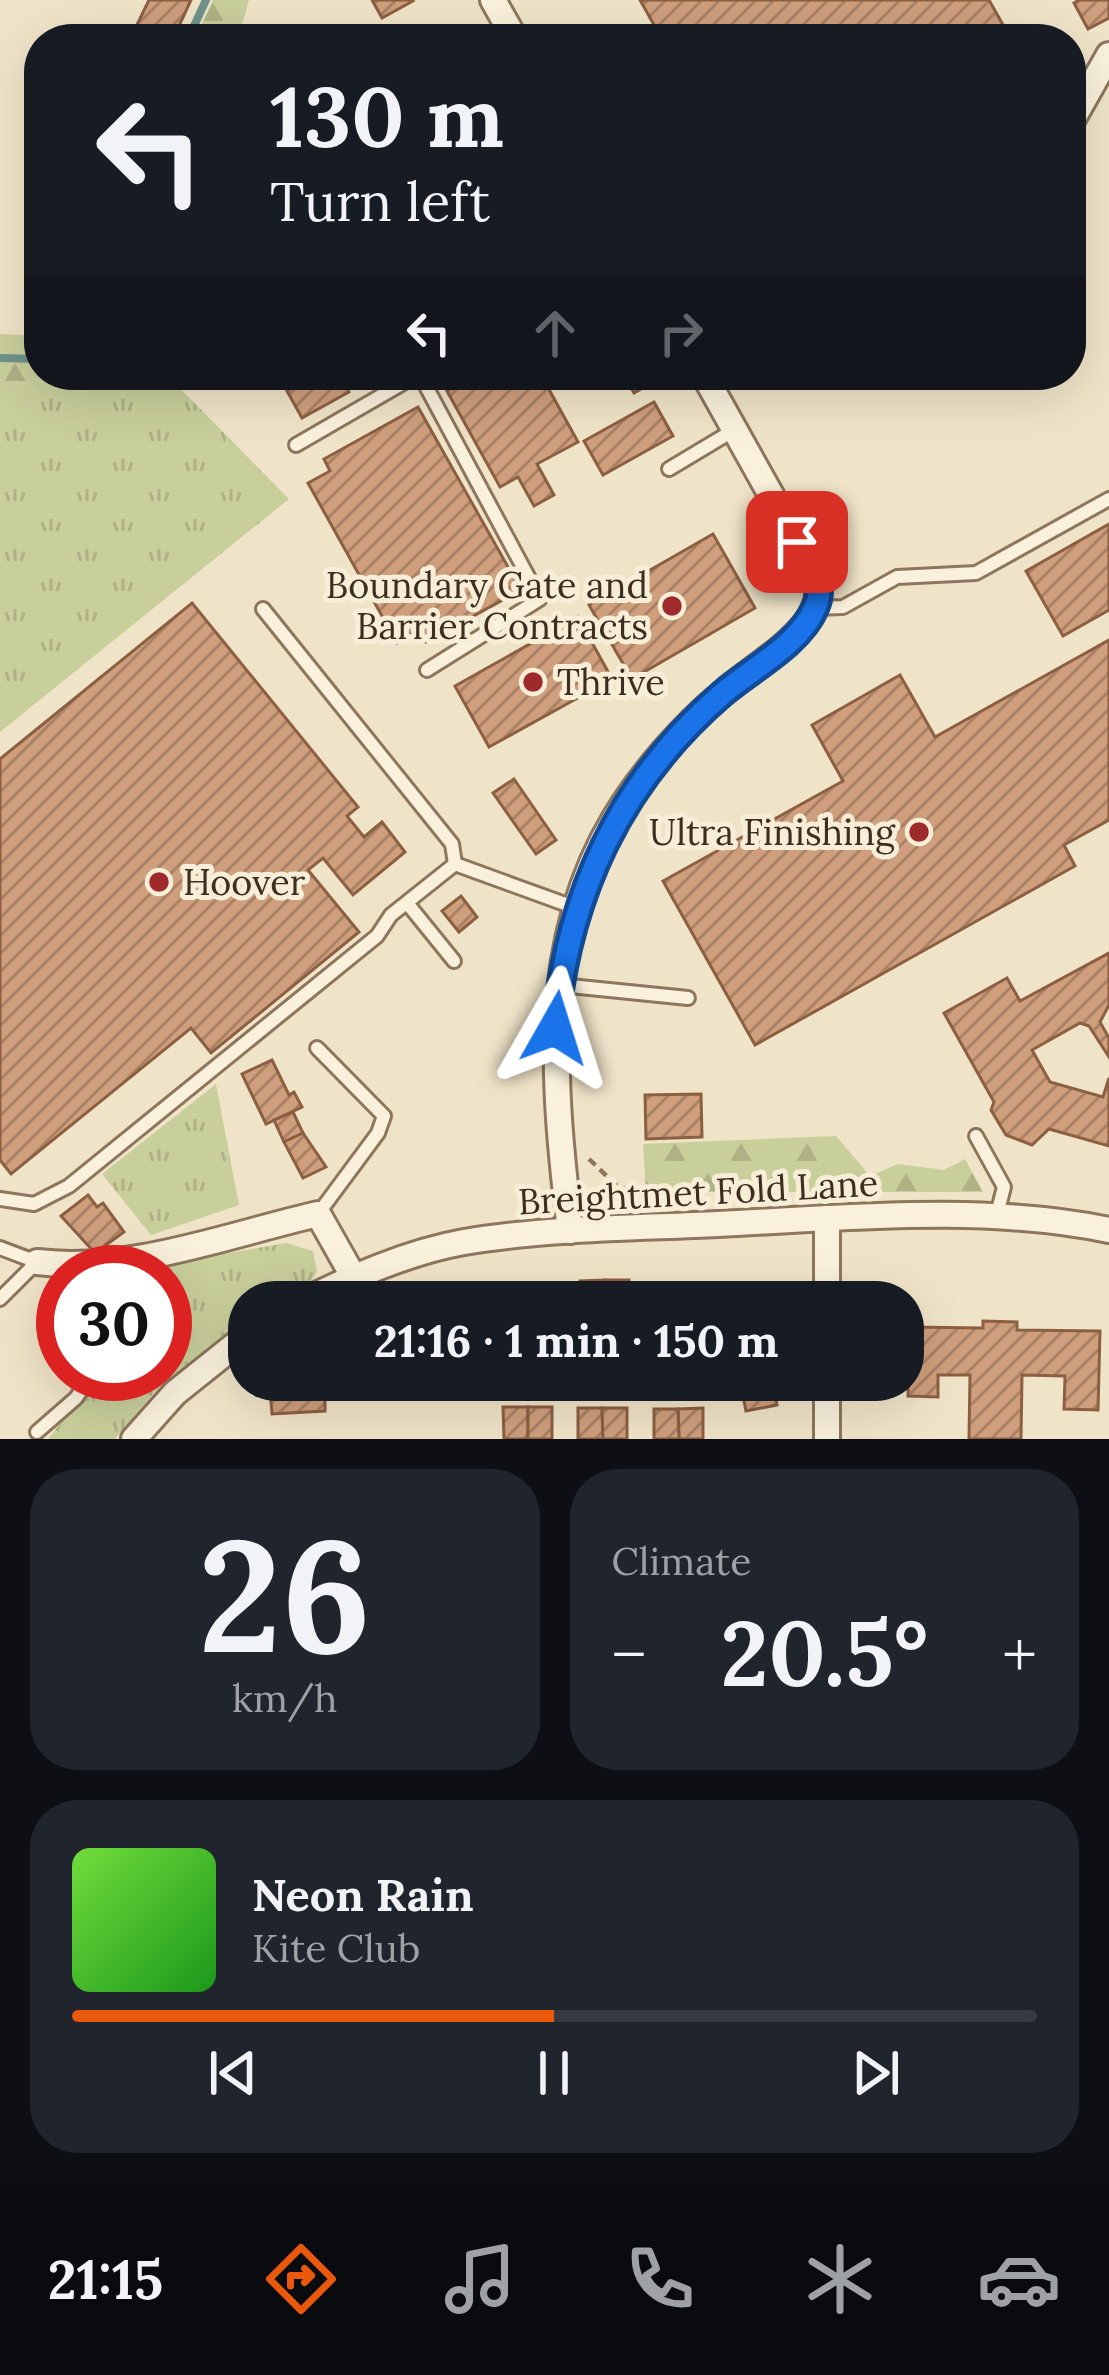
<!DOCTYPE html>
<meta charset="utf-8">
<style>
body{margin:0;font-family:Lora,serif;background:#20242c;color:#f1f3f6;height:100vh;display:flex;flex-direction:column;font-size:45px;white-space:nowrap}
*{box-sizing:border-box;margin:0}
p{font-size:39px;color:#9ea1a6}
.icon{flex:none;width:66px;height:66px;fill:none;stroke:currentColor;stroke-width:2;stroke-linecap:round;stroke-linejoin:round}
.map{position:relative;height:1439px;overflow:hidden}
.panel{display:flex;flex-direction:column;gap:30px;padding:30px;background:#0d0f14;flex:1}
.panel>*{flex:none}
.top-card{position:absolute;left:24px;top:24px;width:1062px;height:366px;border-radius:48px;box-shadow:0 12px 48px #0002;background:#171b24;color:#f1f3f6;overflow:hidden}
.speed{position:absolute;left:36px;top:1245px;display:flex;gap:24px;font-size:60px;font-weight:700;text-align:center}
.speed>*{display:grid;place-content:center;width:156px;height:156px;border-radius:50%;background:#171b24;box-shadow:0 12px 48px #0002;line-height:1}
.speed .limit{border:18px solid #d22;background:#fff;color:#111}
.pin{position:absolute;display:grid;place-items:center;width:102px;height:102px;color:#fff;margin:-51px;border-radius:24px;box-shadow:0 6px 18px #0006}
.me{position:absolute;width:132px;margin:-66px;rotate:6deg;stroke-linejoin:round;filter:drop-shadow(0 0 9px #0008)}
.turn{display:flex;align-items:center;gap:42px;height:252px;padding:0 48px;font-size:54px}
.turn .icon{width:156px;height:156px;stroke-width:2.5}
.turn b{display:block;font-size:84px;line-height:102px}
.lanes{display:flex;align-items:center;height:114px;padding:0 48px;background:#0003;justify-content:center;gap:60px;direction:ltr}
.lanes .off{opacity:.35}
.big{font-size:90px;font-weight:800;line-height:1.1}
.panel .widget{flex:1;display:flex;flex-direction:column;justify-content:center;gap:18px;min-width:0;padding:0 42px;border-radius:48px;background:#20242c}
.panel .dial{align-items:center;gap:0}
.dial b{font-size:156px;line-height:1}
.song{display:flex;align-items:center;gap:36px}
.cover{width:144px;height:144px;border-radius:18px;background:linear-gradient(135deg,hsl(100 70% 55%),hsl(120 70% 35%))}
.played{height:12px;border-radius:6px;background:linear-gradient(90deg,#ea580c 50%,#363941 50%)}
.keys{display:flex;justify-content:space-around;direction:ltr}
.heat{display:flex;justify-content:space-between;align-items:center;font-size:66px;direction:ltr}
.panel .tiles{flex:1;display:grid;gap:30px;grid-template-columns:1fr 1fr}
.widget:last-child{grid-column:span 2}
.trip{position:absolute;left:228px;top:1281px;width:696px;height:120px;border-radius:48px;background:#171b24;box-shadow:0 12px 48px #0002;font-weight:800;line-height:120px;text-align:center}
.menu{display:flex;height:192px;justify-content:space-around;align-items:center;background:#090b0e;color:#9ea1a6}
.menu .icon{width:84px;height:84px}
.menu .selected{color:#ea580c}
.menu b{font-size:54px;color:#f1f3f6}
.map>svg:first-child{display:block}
.grass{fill:url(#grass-tufts)}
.forest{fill:url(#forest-firs)}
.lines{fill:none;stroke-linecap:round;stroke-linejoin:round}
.stream{stroke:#6f938a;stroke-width:8}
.building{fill:url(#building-hatch);stroke:#8d5f41;stroke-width:3}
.lane-casing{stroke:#8d765c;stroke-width:18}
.street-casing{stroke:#8d765c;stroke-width:30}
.path{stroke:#8d765c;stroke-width:4.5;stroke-dasharray:9 6;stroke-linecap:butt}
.lane{stroke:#faf1dc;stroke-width:12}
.street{stroke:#faf1dc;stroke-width:24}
.route-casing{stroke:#114b97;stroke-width:30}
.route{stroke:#1a73e8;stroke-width:21}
.poi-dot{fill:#9e2a2b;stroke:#f7eed8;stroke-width:4.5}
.labels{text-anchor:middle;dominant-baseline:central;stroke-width:10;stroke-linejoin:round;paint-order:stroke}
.poi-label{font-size:36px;fill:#3d2e20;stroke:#f7eed8;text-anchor:end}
.street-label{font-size:36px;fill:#3d2e20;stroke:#f7eed8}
</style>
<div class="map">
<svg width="1109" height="1439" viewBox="0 0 1109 1439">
<defs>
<pattern id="grass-tufts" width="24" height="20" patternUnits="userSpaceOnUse" patternTransform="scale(3)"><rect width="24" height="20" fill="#c9cf9b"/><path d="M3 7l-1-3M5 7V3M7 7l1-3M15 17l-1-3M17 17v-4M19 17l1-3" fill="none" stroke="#aeb285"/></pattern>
<pattern id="forest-firs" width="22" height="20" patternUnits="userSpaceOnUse" patternTransform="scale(3)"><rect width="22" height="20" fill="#c9cf9b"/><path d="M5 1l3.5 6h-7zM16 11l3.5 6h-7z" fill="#aeb285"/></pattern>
<pattern id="building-hatch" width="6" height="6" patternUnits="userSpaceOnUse" patternTransform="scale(3)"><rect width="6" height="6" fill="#cf9f7d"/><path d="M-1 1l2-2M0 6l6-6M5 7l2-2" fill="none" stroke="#a98266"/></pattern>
</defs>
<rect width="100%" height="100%" fill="#f0e4c8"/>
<g class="grass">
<path d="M94,375h73l122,124 -289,233v-346z"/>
<path d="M216,1084l23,121 -88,30 -49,-61z"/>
<path d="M286,1243l27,8 4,21c-14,23 -42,30 -68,30v15l-93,73 -41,49h-67l52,-65h65v-102h-15l8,-7z"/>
</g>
<g class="forest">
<path d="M213,0h36l-11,39h-43z"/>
<path d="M0,334l39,2v39h55l-94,11z"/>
<path d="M836,1136l34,40 28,-12 46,6 21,-11 18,33h-337l-3,-48z"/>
</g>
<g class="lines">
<g class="stream">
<path d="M188,39l18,-39"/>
<path d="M0,358l39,1"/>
</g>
</g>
<g class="building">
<path d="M149,0h42l-18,39h-43z"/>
<path d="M372,0h40l1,1 -31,17z"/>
<path d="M640,0h349l22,39h-349z"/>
<path d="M1079,0h30v18l-21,11 -14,-26z"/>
<path d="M315,375h25l9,17 -47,26 -15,-27z"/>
<path d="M477,375h64l37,67 -41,22 17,31 -20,11 -16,-29 -18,10 -53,-96z"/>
<path d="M624,375h42l-32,18z"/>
<path d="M654,402l19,34 -70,39 -19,-34z"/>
<path d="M418,407l103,183 -95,52 -7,-12 -22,13 -89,-160 22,-12 -6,-12z"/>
<path d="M1109,524v86l-46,26 -37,-65z"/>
<path d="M713,534l42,74 -123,71 -43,-74z"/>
<path d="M192,603l166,204 -11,9 17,21 18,-15 23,30 -52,43 -30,-37 -15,12 51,62 -148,121 -20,-25 -180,146 -11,-14v-401z"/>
<path d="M578,617l34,62 -123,68 -34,-61z"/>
<path d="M1109,640v180l-45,25 11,21 -320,179 -92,-164 180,-100 -31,-56 88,-50 35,62z"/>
<path d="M514,779l42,61 -20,14 -43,-61z"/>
<path d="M461,896l16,21 -18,15 -17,-21z"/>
<path d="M1109,953v52l-9,17 9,16v19l-20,-31 -9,-3 -48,27 18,32 53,15 6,-19v68l-60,-17 -17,16 -26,-10 -15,-25 3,-8 -50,-89 63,-35 13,23z"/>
<path d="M272,1060l17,35 5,-3 8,15 -36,17 -24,-50z"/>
<path d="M701,1094l1,43 -56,2 -1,-44z"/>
<path d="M293,1112l10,21 -19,9 -10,-22z"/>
<path d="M303,1133l23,34 -23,11 -19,-36z"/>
<path d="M88,1195l9,12 6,-4 21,29 -29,21 -34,-37z"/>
<path d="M605,1280v22h-25v-21z"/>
<rect x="605" y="1280" width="24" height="22"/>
<rect x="656" y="1283" width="24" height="19"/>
<rect x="680" y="1283" width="25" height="19"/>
<path d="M983,1321l34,1v8l83,1 -2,79 -34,-1 1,-33 -43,-1 -1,64h-52l1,-64h-32v22l-30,-1 1,-69 74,1z"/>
<path d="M325,1380v31l-53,3 -2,-25z"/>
<path d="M773,1380l4,25 -31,6 -3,-15 10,-1 -1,-14z"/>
<path d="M503,1407h25v32h-24z"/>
<rect x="528" y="1407" width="24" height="32"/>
<path d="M578,1408h24l1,31h-25z"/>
<path d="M602,1408h25v31h-24z"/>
<path d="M703,1408v31h-24l-1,-30z"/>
<path d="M654,1409h24l1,30h-25z"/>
</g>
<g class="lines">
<g class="lane-casing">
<g id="lane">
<path d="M420,375l120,224 -113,71"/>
<path d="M296,445l121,-70"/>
<path d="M669,469l65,-39"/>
<path d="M817,608l26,-1 54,-30 79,-4 133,-74"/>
<path d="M263,609l189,235 3,20"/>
<path d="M407,903l47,58"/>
<path d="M560,985l128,13"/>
<path d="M317,1048l67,68 -6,17 -60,81"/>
<path d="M976,1136l28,51 -8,31"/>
<path d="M0,1199l34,5 35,-18 308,-250 14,-21 64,-51 121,44"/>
<path d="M0,1248l37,14 -37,37"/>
<path d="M37,1432l39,-34 16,-24"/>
</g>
</g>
<g class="street-casing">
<g id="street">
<path d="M493,0l22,39"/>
<path d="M1071,122l38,-67"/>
<path d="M827,1218v84"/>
<path d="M570,1231c-16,-141 -32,-285 45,-413 27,-45 67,-91 108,-125 27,-23 62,-43 84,-71 10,-14 13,-27 11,-43l-114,-204"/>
<path d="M37,1262c93,11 190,-27 281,-48l35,62"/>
<path d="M302,1302c50,-25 106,-50 162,-60 83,-14 170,-14 254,-18 127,-6 266,-20 391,6"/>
<path d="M827,1380v59"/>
<path d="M134,1439l41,-46 74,-59"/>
</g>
</g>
<path class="path" d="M589,1159l27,26 38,15"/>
<use href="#lane" class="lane"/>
<use href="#street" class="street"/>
</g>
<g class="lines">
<g class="route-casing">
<path id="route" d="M555,1028c13,-133 64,-245 167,-334 29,-25 77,-49 93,-86 12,-25 -6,-45 -18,-66"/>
</g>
<use href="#route" class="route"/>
</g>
<g class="poi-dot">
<circle cx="672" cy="606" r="12"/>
<circle cx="533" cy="682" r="12"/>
<circle cx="919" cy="832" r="12"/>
<circle cx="159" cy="882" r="12"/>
</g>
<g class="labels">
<g class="poi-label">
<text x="648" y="585">Boundary Gate and<tspan x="648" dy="41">Barrier Contracts</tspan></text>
<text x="557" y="682" text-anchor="start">Thrive</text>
<text x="895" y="832">Ultra Finishing</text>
<text x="183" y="882" text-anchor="start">Hoover</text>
</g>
<g class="street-label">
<text transform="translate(698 1192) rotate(-3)">Breightmet Fold Lane</text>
</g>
</g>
</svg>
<div class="speed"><div class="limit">30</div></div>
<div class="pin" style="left:797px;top:542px;background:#d93025"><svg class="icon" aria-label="arrive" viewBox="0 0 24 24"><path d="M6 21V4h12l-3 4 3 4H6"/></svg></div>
<svg class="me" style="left:555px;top:1028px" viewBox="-20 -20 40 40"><path d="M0-17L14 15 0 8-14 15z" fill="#1a73e8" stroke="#fff" stroke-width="4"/></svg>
<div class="trip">21:16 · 1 min · 150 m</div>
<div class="top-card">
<div class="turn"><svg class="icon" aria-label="left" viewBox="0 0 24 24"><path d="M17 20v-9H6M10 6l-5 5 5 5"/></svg><div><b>130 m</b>Turn left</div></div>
<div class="lanes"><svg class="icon" aria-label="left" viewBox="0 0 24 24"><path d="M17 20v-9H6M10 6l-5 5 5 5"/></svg><svg class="icon off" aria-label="ahead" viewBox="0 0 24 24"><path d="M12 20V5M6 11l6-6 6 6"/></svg><svg class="icon off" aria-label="right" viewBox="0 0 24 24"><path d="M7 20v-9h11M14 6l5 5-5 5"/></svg></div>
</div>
</div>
<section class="panel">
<div class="tiles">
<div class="widget dial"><b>26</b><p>km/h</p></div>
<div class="widget"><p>Climate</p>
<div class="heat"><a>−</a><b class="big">20.5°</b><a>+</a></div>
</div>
<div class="widget">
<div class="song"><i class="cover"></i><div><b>Neon Rain</b><p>Kite Club</p></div></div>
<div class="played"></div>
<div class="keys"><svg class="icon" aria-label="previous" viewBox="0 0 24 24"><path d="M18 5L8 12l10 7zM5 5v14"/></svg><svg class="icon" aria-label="pause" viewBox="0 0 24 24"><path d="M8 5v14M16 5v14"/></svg><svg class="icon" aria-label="next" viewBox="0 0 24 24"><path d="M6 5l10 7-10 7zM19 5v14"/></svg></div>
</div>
</div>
</section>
<nav class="menu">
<b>21:15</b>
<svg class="icon selected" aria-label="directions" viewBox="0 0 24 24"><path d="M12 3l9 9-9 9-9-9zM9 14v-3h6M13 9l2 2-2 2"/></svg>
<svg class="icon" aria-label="music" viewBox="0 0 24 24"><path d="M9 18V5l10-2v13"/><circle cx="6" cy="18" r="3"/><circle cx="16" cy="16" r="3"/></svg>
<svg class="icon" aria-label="phone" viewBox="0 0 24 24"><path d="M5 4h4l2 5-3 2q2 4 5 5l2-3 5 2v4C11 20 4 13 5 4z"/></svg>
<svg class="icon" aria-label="climate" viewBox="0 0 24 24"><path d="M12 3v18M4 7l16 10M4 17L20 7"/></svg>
<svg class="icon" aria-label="car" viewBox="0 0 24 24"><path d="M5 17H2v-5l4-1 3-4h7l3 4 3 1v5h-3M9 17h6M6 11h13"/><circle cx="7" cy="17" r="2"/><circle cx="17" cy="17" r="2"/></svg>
</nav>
